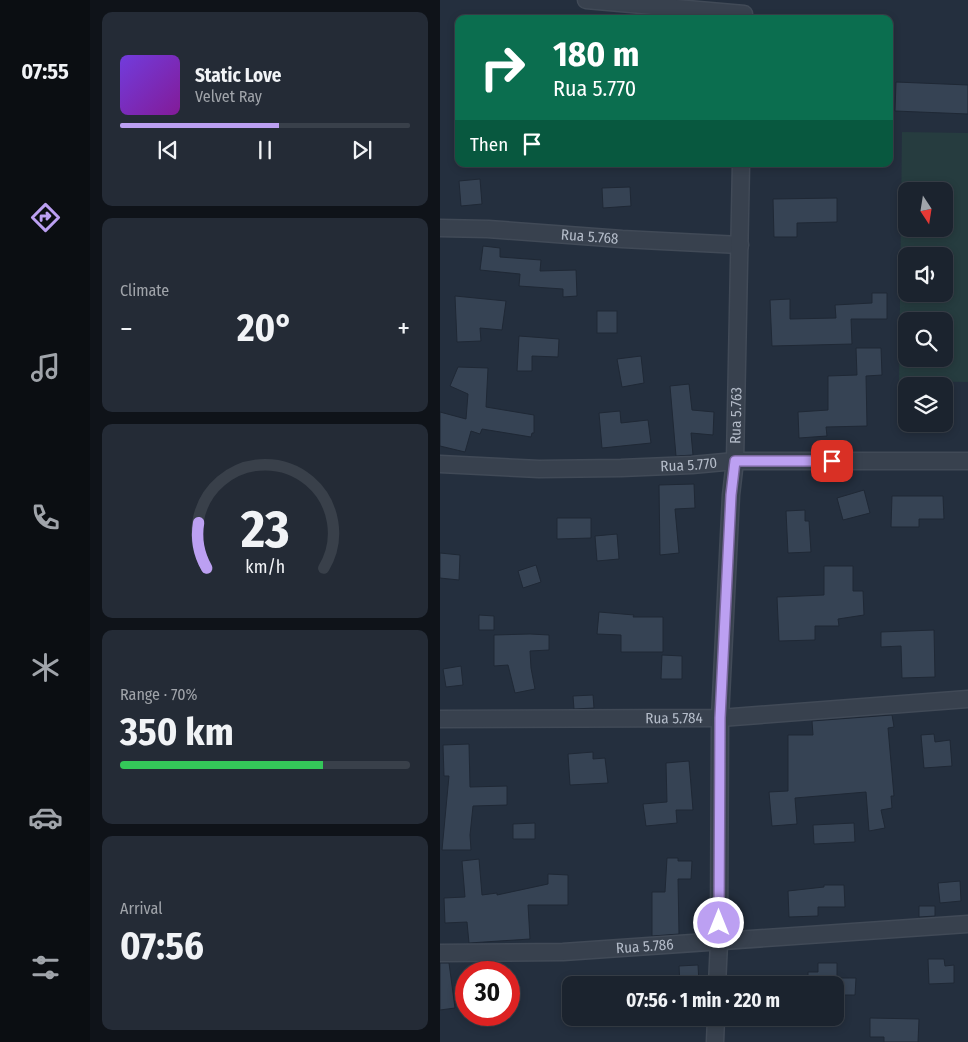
<!DOCTYPE html>
<meta charset="utf-8">
<style>
body{margin:0;font-family:"Fira Sans Condensed",sans-serif;background:#242b36;color:#f1f3f6;height:100vh;display:flex;flex-direction:column;font-size:19px;white-space:nowrap}
*{box-sizing:border-box;margin:0}
p{font-size:16px;color:#a0a4aa}
.icon{flex:none;width:28px;height:28px;fill:none;stroke:currentColor;stroke-width:2;stroke-linecap:round;stroke-linejoin:round}
.map{position:relative;flex:1;overflow:hidden}
.panel{display:flex;flex-direction:column;gap:12px;padding:12px;background:#0f1319;width:350px}
.panel>*{flex:none}
.banner{position:absolute;left:15px;top:15px;width:438px;height:152px;border-radius:10px;box-shadow:0 2px 8px #0003,0 0 0 1px #39404a;background:#0b6e4f;color:#fff;overflow:hidden}
.needle{width:32px;rotate:168deg}
.buttons{position:absolute;left:458px;top:182px;display:grid;gap:10px}
.buttons a{display:grid;place-items:center;width:55px;height:55px;border-radius:10px;background:#1b232e;box-shadow:0 2px 8px #0003,0 0 0 1px #39404a;font-size:25px}
.speed{position:absolute;left:15px;top:961px;display:flex;gap:10px;font-size:25px;font-weight:700;text-align:center}
.speed>*{display:grid;place-content:center;width:65px;height:65px;border-radius:50%;background:#1b232e;box-shadow:0 2px 8px #0003,0 0 0 1px #39404a;line-height:1}
.speed .limit{border:8px solid #d22;background:#fff;color:#111}
.pin{position:absolute;display:grid;place-items:center;width:42px;height:42px;color:#fff;margin:-21px;border-radius:10px;box-shadow:0 2px 8px #0006}
.me{position:absolute;width:55px;margin:-28px;rotate:0deg;stroke-linejoin:round;filter:drop-shadow(0 0 4px #0008)}
.turn{display:flex;align-items:center;gap:18px;height:105px;padding:0 15px;font-size:22px}
.turn .icon{width:65px;height:65px;stroke-width:2.5}
.turn b{display:block;font-size:35px;line-height:42px}
.then{display:flex;align-items:center;height:48px;padding:0 15px;background:#0003;gap:10px;font-size:19px}
.big{font-size:38px;font-weight:700;line-height:1.1}
.panel .card{flex:1;display:flex;flex-direction:column;justify-content:center;gap:8px;min-width:0;padding:0 18px;border-radius:10px;background:#242b36}
.panel .dial{align-items:center;gap:0}
.dial svg{height:130px;overflow:visible;fill:none;stroke:#39404a;stroke-width:7;stroke-linecap:round;text-anchor:middle}
.dial text{fill:#f1f3f6;stroke:none}
.song{display:flex;align-items:center;gap:15px}
.cover{width:60px;height:60px;border-radius:8px;background:linear-gradient(135deg,hsl(260 70% 55%),hsl(290 70% 35%))}
.played{height:5px;border-radius:2px;background:linear-gradient(90deg,#bca0f2 55%,#39404a 55%)}
.keys{display:flex;justify-content:space-around;direction:ltr}
.heat{display:flex;justify-content:space-between;align-items:center;font-size:28px;direction:ltr}
.charge{height:8px;border-radius:4px;background:linear-gradient(90deg,#34c759 70%,#39404a 0)}
.trip{position:absolute;left:122px;top:976px;width:282px;height:50px;border-radius:10px;background:#1b232e;box-shadow:0 2px 8px #0003,0 0 0 1px #39404a;font-weight:700;line-height:50px;text-align:center}
main{display:flex;flex:1;min-height:0}
.tab-bar{display:flex;flex-direction:column;width:90px;justify-content:space-around;align-items:center;background:#0b0e12;color:#a0a4aa}
.tab-bar .icon{width:35px;height:35px}
.tab-bar .current{color:#bca0f2}
.tab-bar b{font-size:22px;color:#f1f3f6}
.map>svg:first-child{display:block}
.green{fill:#263c3f;fill-rule:evenodd}
.building{fill:#364354;stroke:#1f2835}
.lines{fill:none;stroke-linecap:round;stroke-linejoin:round}
.minor-casing{stroke:#414a57;stroke-width:19}
.minor{stroke:#38414e;stroke-width:16}
.route-casing{stroke:#7a689d;stroke-width:12}
.route{stroke:#bca0f2;stroke-width:9}
.labels{text-anchor:middle;dominant-baseline:central;stroke-width:5;stroke-linejoin:round;paint-order:stroke}
.street-label{font-size:15px;fill:#b4bcc9;stroke:#1d2633}
</style>
<main>
<nav class="tab-bar">
<b>07:55</b>
<svg class="icon current" aria-label="directions" viewBox="0 0 24 24"><path d="M12 3l9 9-9 9-9-9zM9 14v-3h6M13 9l2 2-2 2"/></svg>
<svg class="icon" aria-label="music" viewBox="0 0 24 24"><path d="M9 18V5l10-2v13"/><circle cx="6" cy="18" r="3"/><circle cx="16" cy="16" r="3"/></svg>
<svg class="icon" aria-label="phone" viewBox="0 0 24 24"><path d="M5 4h4l2 5-3 2q2 4 5 5l2-3 5 2v4C11 20 4 13 5 4z"/></svg>
<svg class="icon" aria-label="climate" viewBox="0 0 24 24"><path d="M12 3v18M4 7l16 10M4 17L20 7"/></svg>
<svg class="icon" aria-label="car" viewBox="0 0 24 24"><path d="M5 17H2v-5l4-1 3-4h7l3 4 3 1v5h-3M9 17h6M6 11h13"/><circle cx="7" cy="17" r="2"/><circle cx="17" cy="17" r="2"/></svg>
<svg class="icon" aria-label="filters" viewBox="0 0 24 24"><path d="M4 7h16M4 17h16"/><circle cx="9" cy="7" r="2"/><circle cx="15" cy="17" r="2"/></svg>
</nav>
<section class="panel">
<div class="card">
<div class="song"><i class="cover"></i><div><b>Static Love</b><p>Velvet Ray</p></div></div>
<div class="played"></div>
<div class="keys"><svg class="icon" aria-label="previous" viewBox="0 0 24 24"><path d="M18 5L8 12l10 7zM5 5v14"/></svg><svg class="icon" aria-label="pause" viewBox="0 0 24 24"><path d="M8 5v14M16 5v14"/></svg><svg class="icon" aria-label="next" viewBox="0 0 24 24"><path d="M6 5l10 7-10 7zM19 5v14"/></svg></div>
</div>
<div class="card"><p>Climate</p>
<div class="heat"><a>−</a><b class="big">20°</b><a>+</a></div>
</div>
<div class="card dial"><svg viewBox="0 0 100 80">
<path d="M14 69A42 42 0 1 1 86 69"/>
<path d="M14 69A42 42 0 0 1 9 41" stroke="#bca0f2"/>
<text x="50" y="56" font-size="32" font-weight="700">23</text>
<text x="50" y="72" font-size="11">km/h</text>
</svg></div>
<div class="card"><p>Range · 70%</p><b class="big">350 km</b><div class="charge"></div></div>
<div class="card"><p>Arrival</p><b class="big">07:56</b></div>
</section>
<div class="map">
<svg width="528" height="1042" viewBox="0 0 528 1042">
<rect width="100%" height="100%" fill="#242f3e"/>
<path class="green" d="M462,132l66,1v249l-69,-1zM466,191h38v38h-38zM466,256h38v38h-38zM466,321h38v38h-38z"/>
<g class="building">
<path d="M456,82l72,3v29l-73,-3z"/>
<path d="M40,179l2,25 -21,2 -2,-25z"/>
<path d="M190,187l1,19 -28,2 -1,-20z"/>
<path d="M397,198v24l-40,1v14h-23l-1,-38z"/>
<path d="M43,246l17,2v9l41,3 -1,11 36,-1 1,26 -14,1v-8l-44,-3 1,-12 -40,-4z"/>
<path d="M432,293h15v26h-36l1,25 -80,2 -2,-46 20,-1v20l46,-1 -1,-13 37,-2z"/>
<path d="M15,296l51,5 -4,29 -22,-2 1,13 -24,1z"/>
<rect x="157" y="311" width="20" height="22"/>
<path d="M79,336l40,3 -1,18 -26,-1v15h-15z"/>
<path d="M416,348h25l1,27 -16,1 1,50 -41,1 1,9 -28,2 -1,-26 30,-2v-34l29,-1z"/>
<path d="M201,356l3,27 -22,4 -5,-28z"/>
<path d="M18,367l30,1 -2,39 48,8v18h-2l-1,4 -49,-8 -2,5 -9,-3 -6,21 -25,-6v-34l26,7 2,-25 -18,-8z"/>
<path d="M249,384l3,26 22,2 -1,23 -22,-2 2,22 -17,1 -6,-70z"/>
<path d="M180,411l1,12 27,-3 3,23 -49,5 -3,-35z"/>
<path d="M254,484l1,24 -20,1 4,44 -19,2 -1,-70z"/>
<path d="M424,490l6,23 -27,7 -6,-22z"/>
<path d="M452,496h51l1,23h-25v8h-28z"/>
<path d="M365,510v11h4l2,31 -23,1 -2,-42z"/>
<path d="M117,518h34v20l-34,1z"/>
<path d="M177,534l2,25 -22,2 -2,-25z"/>
<path d="M0,553l20,2 -1,25 -19,-2z"/>
<path d="M96,565l5,17 -18,6 -5,-17z"/>
<path d="M384,566h29v25h10l1,24 -26,4 1,7h-24v14l-36,1 -2,-44 47,-2z"/>
<path d="M159,612l35,3 -1,2h30v35h-42v-17l-24,-1z"/>
<path d="M39,615l15,1v14h-15z"/>
<path d="M494,630l1,47 -33,1 -1,-32 -20,1v-15z"/>
<path d="M90,634l19,1v15l-19,1 1,17 4,21 -20,4 -7,-28 -14,1v-31z"/>
<path d="M222,655l20,1v23h-21z"/>
<path d="M21,666l2,19 -17,2 -3,-18z"/>
<path d="M153,695l1,13 -20,1 -1,-13z"/>
<path d="M452,715l2,12 -6,1 6,68h-3l1,12 -11,2 4,18 -16,3 -3,-39 -71,6 2,26 -25,2 -3,-34 19,-1v-56h25l-1,-14z"/>
<path d="M494,734l1,8 15,-2 2,26 -28,2 -3,-33z"/>
<path d="M29,744l1,43 37,-1v19l-34,1 -3,29 1,15h-29l7,-74h-5l-1,-31z"/>
<path d="M153,752v7l12,-1 3,25 -38,2 -2,-31z"/>
<path d="M249,761l4,49h-17l1,13 -31,3 -3,-22 24,-2 -1,-39z"/>
<path d="M95,823v16h-22v-15z"/>
<path d="M414,823l1,19 -41,2 -1,-19z"/>
<path d="M227,858h11v3h14l-1,18h-13l1,55 -27,2v-44h13z"/>
<path d="M39,859l3,36 15,-2v2l51,-11v-10l20,1v30h-40l2,34 -61,4 -2,-21 -22,1 -1,-25 21,-1 -3,-36z"/>
<path d="M520,881l1,20 -21,2 -2,-20z"/>
<path d="M384,885h20l1,22h-27v9l-29,1 -1,-26 36,-4z"/>
<path d="M479,906h16v10l-16,1z"/>
<path d="M488,959h16l1,7 9,-1v18l-25,1z"/>
<path d="M0,963h9l6,45 -15,2z"/>
<path d="M378,963h19v15h19l-1,17h-19v-10h-28v-13h10z"/>
<path d="M258,965l1,19 -19,1 -1,-19z"/>
<path d="M430,1018l49,1 -1,23h-34v-5h-14z"/>
</g>
<g class="lines">
<g class="minor-casing">
<g id="minor">
<path d="M146,0l158,14"/>
<path id="s1" d="M0,228l48,1 134,10 118,6"/>
<path id="s2" d="M0,464l99,5 82,-1 71,-3 43,-4h233"/>
<path id="s3" d="M0,719l280,-1 248,-19"/>
<path id="s4" d="M0,953l123,-1 405,-28"/>
<path id="s5" d="M277,985l2,-43 1,-224 11,-223 4,-34 6,-297"/>
<path d="M275,1042l1,-24"/>
</g>
</g>
<use href="#minor" class="minor"/>
</g>
<g class="lines">
<g class="route-casing">
<path id="route" d="M279,923l1,-205 11,-223 4,-34h97"/>
</g>
<use href="#route" class="route"/>
</g>
<g class="labels">
<g class="street-label">
<text stroke="none"><textPath href="#s1" startOffset="150">Rua 5.768</textPath></text>
<text stroke="none"><textPath href="#s5" startOffset="570">Rua 5.763</textPath></text>
<text stroke="none"><textPath href="#s2" startOffset="249">Rua 5.770</textPath></text>
<text stroke="none"><textPath href="#s3" startOffset="234">Rua 5.784</textPath></text>
<text stroke="none"><textPath href="#s4" startOffset="205">Rua 5.786</textPath></text>
</g>
</g>
</svg>
<div class="buttons">
<a><svg class="needle" viewBox="-14 -14 28 28"><path d="M0-13l5 13h-10z" fill="#e53935"/><path d="M0 13l5-13h-10z" fill="#a0a4aa"/></svg></a>
<a><svg class="icon" aria-label="sound" viewBox="0 0 24 24"><path d="M4 9h4l5-4v14l-5-4H4zM17 9q2 3 0 6"/></svg></a>
<a><svg class="icon" aria-label="search" viewBox="0 0 24 24"><circle cx="10" cy="10" r="6"/><path d="M15 15l6 6"/></svg></a>
<a><svg class="icon" aria-label="layers" viewBox="0 0 24 24"><path d="M12 4l9 5-9 5-9-5zM3 14l9 5 9-5"/></svg></a>
</div>
<div class="speed"><div class="limit">30</div></div>
<div class="pin" style="left:392px;top:461px;background:#d93025"><svg class="icon" aria-label="arrive" viewBox="0 0 24 24"><path d="M6 21V4h12l-3 4 3 4H6"/></svg></div>
<svg class="me" style="left:279px;top:923px" viewBox="-20 -20 40 40"><circle r="17" fill="#bca0f2" stroke="#fff" stroke-width="3"/><path d="M0-11L8 9 0 5-8 9z" fill="#fff"/></svg>
<div class="trip">07:56 · 1 min · 220 m</div>
<div class="banner">
<div class="turn"><svg class="icon" aria-label="right" viewBox="0 0 24 24"><path d="M7 20v-9h11M14 6l5 5-5 5"/></svg><div><b>180 m</b>Rua 5.770</div></div>
<div class="then">Then<svg class="icon" aria-label="arrive" viewBox="0 0 24 24"><path d="M6 21V4h12l-3 4 3 4H6"/></svg></div>
</div>
</div>
</main>
